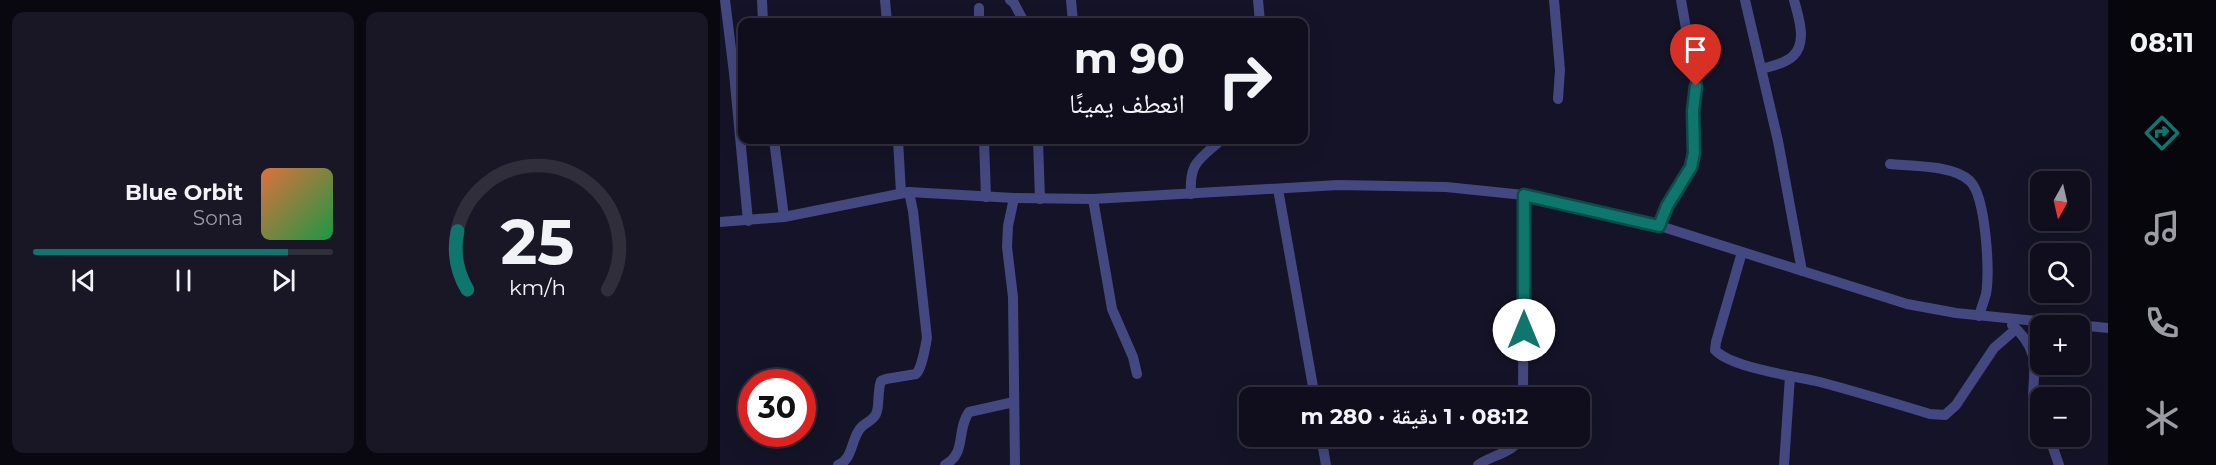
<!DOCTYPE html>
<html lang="ar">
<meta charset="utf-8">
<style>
body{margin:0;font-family:Montserrat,"Noto Naskh Arabic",sans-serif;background:#191726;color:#f1f3f6;direction:rtl;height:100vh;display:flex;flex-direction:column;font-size:22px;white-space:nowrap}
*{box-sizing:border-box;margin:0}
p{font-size:20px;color:#9c9ca4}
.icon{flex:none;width:33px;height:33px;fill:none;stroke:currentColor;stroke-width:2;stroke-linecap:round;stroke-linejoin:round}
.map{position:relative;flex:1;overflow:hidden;direction:ltr}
.sheet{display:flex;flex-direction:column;gap:12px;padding:12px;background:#090810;width:720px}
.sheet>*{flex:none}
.banner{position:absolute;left:18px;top:18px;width:570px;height:126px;border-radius:12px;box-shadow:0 6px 24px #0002,0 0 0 2px #302e3b;direction:rtl;background:#100e1d;color:#f1f3f6;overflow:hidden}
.needle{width:39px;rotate:188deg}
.fabs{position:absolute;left:1310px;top:171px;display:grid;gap:12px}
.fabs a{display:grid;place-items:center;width:60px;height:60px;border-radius:12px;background:#100e1d;box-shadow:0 6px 24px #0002,0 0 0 2px #302e3b;font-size:30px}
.speed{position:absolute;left:18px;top:369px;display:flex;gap:12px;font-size:30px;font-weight:700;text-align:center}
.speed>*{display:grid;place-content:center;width:78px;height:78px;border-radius:50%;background:#100e1d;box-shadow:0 6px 24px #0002,0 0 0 2px #302e3b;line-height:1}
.speed .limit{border:9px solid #d22;background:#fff;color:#111}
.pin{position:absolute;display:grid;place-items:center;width:51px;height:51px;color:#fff;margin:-62px -26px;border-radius:50% 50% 50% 0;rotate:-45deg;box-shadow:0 0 6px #0007}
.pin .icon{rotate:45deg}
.me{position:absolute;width:66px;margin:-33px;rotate:0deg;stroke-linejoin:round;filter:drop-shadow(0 0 4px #0008)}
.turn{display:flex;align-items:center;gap:21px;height:126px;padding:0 24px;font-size:27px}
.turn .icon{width:78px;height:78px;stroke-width:2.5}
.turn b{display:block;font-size:42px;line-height:51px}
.sheet .card{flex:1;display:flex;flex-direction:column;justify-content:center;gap:9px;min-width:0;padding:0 21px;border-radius:12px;background:#191726}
.sheet .dial{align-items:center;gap:0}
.dial svg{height:156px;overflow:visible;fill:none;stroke:#302e3b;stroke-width:7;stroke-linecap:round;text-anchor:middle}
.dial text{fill:#f1f3f6;stroke:none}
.song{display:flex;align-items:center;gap:18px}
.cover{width:72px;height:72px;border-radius:9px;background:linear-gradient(135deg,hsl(20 70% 55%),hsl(140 70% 35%))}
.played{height:6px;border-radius:3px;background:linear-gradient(90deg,#0f766e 85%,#302e3b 85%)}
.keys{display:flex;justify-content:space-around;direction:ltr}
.sheet .tiles{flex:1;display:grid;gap:12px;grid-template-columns:repeat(2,1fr)}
.trip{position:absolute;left:519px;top:387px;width:351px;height:60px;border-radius:12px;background:#100e1d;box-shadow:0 6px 24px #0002,0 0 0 2px #302e3b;font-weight:700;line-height:60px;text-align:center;direction:rtl}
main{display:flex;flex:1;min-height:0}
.tab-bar{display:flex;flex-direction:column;width:108px;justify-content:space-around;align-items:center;background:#06060c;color:#9c9ca4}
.tab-bar .icon{width:42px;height:42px}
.tab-bar .selected{color:#0f766e}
.tab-bar b{font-size:27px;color:#f1f3f6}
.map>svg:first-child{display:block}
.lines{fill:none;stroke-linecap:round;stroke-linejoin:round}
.street{stroke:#444880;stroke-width:10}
.route-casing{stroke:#0a4d48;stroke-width:15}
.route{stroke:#0f766e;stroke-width:10}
</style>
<main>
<nav class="tab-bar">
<b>08:11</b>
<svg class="icon selected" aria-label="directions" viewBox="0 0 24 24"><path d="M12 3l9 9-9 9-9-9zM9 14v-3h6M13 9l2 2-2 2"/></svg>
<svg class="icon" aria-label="music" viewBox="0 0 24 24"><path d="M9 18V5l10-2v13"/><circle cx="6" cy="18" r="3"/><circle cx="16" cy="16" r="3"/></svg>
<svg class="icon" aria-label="phone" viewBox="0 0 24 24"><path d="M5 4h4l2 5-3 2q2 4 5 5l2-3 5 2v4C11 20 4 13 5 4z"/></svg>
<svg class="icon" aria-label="climate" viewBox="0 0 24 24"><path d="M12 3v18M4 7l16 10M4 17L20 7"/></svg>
</nav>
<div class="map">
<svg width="1388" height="465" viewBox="0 0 1388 465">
<rect width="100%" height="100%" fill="#151327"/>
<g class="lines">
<g class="street">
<path d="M5,0l9,73 14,148"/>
<path d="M42,0l1,22"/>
<path d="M165,0l2,22"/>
<path d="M290,0l4,3 10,19"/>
<path d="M351,0l2,22"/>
<path d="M538,0l2,22"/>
<path d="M834,0l6,70 -2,29"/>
<path d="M1025,0l33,141 24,130"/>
<path d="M259,8v14"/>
<path d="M1042,69c10,-3 24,-6 31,-13 15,-14 5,-40 1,-56"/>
<path d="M54,140l10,77"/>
<path d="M178,140l3,53"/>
<path d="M264,140l2,57"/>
<path d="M318,140l2,59"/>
<path d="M1170,164c22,2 63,1 80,17 16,16 20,91 16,113 -2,7 -5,15 -7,22"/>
<path d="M558,189l37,209"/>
<path d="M471,194c-2,-32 8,-34 30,-54"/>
<path d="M294,198l-6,28 -1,21 6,50 2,168"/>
<path d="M373,199l19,110 21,48 4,17"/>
<path d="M0,222l64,-5 125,-25 105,6 79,1 245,-14 108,2 78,8 136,31 247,78 49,9 152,15"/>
<path d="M940,226l3,-12 28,-47 3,-14 -1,-42 3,-25 -15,-86"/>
<path d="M1022,252l-26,90 -1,8c17,18 79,26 105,32 37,10 74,21 110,32l15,1 11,-10 38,-57 22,-19"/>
<path d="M1292,325c42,37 8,62 28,99"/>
<path d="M803,398l1,-203"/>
<path d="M601,436l5,29"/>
<path d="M1329,436l10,29"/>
<path d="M118,465c14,-5 13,-23 21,-35 4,-7 13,-8 17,-16 4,-9 1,-22 5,-33l5,-2 30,-5c6,-6 9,-26 11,-36l-14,-127 -4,-19"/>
<path d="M225,465c22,-12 11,-35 24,-53l45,-10"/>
<path d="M758,465c13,-10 37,-12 43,-29"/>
<path d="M1064,465l6,-89"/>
</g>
</g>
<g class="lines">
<g class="route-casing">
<path id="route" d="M804,330v-135l135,31 8,-20 24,-39 3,-14 -1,-42 3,-25"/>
</g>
<use href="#route" class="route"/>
</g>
</svg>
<div class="fabs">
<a><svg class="needle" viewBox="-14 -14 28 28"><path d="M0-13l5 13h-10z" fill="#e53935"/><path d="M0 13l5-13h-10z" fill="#9c9ca4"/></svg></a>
<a><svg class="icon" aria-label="search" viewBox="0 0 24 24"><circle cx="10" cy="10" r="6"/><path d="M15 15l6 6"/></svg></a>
<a>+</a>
<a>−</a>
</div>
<div class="speed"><div class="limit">30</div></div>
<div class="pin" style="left:976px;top:86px;background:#d93025"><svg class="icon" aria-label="arrive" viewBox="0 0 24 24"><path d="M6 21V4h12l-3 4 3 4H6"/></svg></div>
<svg class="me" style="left:804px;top:330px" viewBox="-20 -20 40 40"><circle r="19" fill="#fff"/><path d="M0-13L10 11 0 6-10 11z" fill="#0f766e"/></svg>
<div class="trip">08:12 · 1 دقيقة · 280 m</div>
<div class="banner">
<div class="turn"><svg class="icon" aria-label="right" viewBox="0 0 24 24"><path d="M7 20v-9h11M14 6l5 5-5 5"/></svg><div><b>90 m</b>انعطف يمينًا</div></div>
</div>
</div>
<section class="sheet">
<div class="tiles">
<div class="card dial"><svg viewBox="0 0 100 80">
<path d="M14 69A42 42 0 1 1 86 69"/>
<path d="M14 69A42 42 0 0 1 9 39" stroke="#0f766e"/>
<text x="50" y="56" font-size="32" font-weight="700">25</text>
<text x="50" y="72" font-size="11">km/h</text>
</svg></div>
<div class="card">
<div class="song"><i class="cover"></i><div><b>Blue Orbit</b><p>Sona</p></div></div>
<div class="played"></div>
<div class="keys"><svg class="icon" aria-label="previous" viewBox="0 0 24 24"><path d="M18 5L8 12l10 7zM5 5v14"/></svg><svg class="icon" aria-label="pause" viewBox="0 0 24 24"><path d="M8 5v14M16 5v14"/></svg><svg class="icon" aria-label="next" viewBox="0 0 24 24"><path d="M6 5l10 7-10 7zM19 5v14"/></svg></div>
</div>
</div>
</section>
</main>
